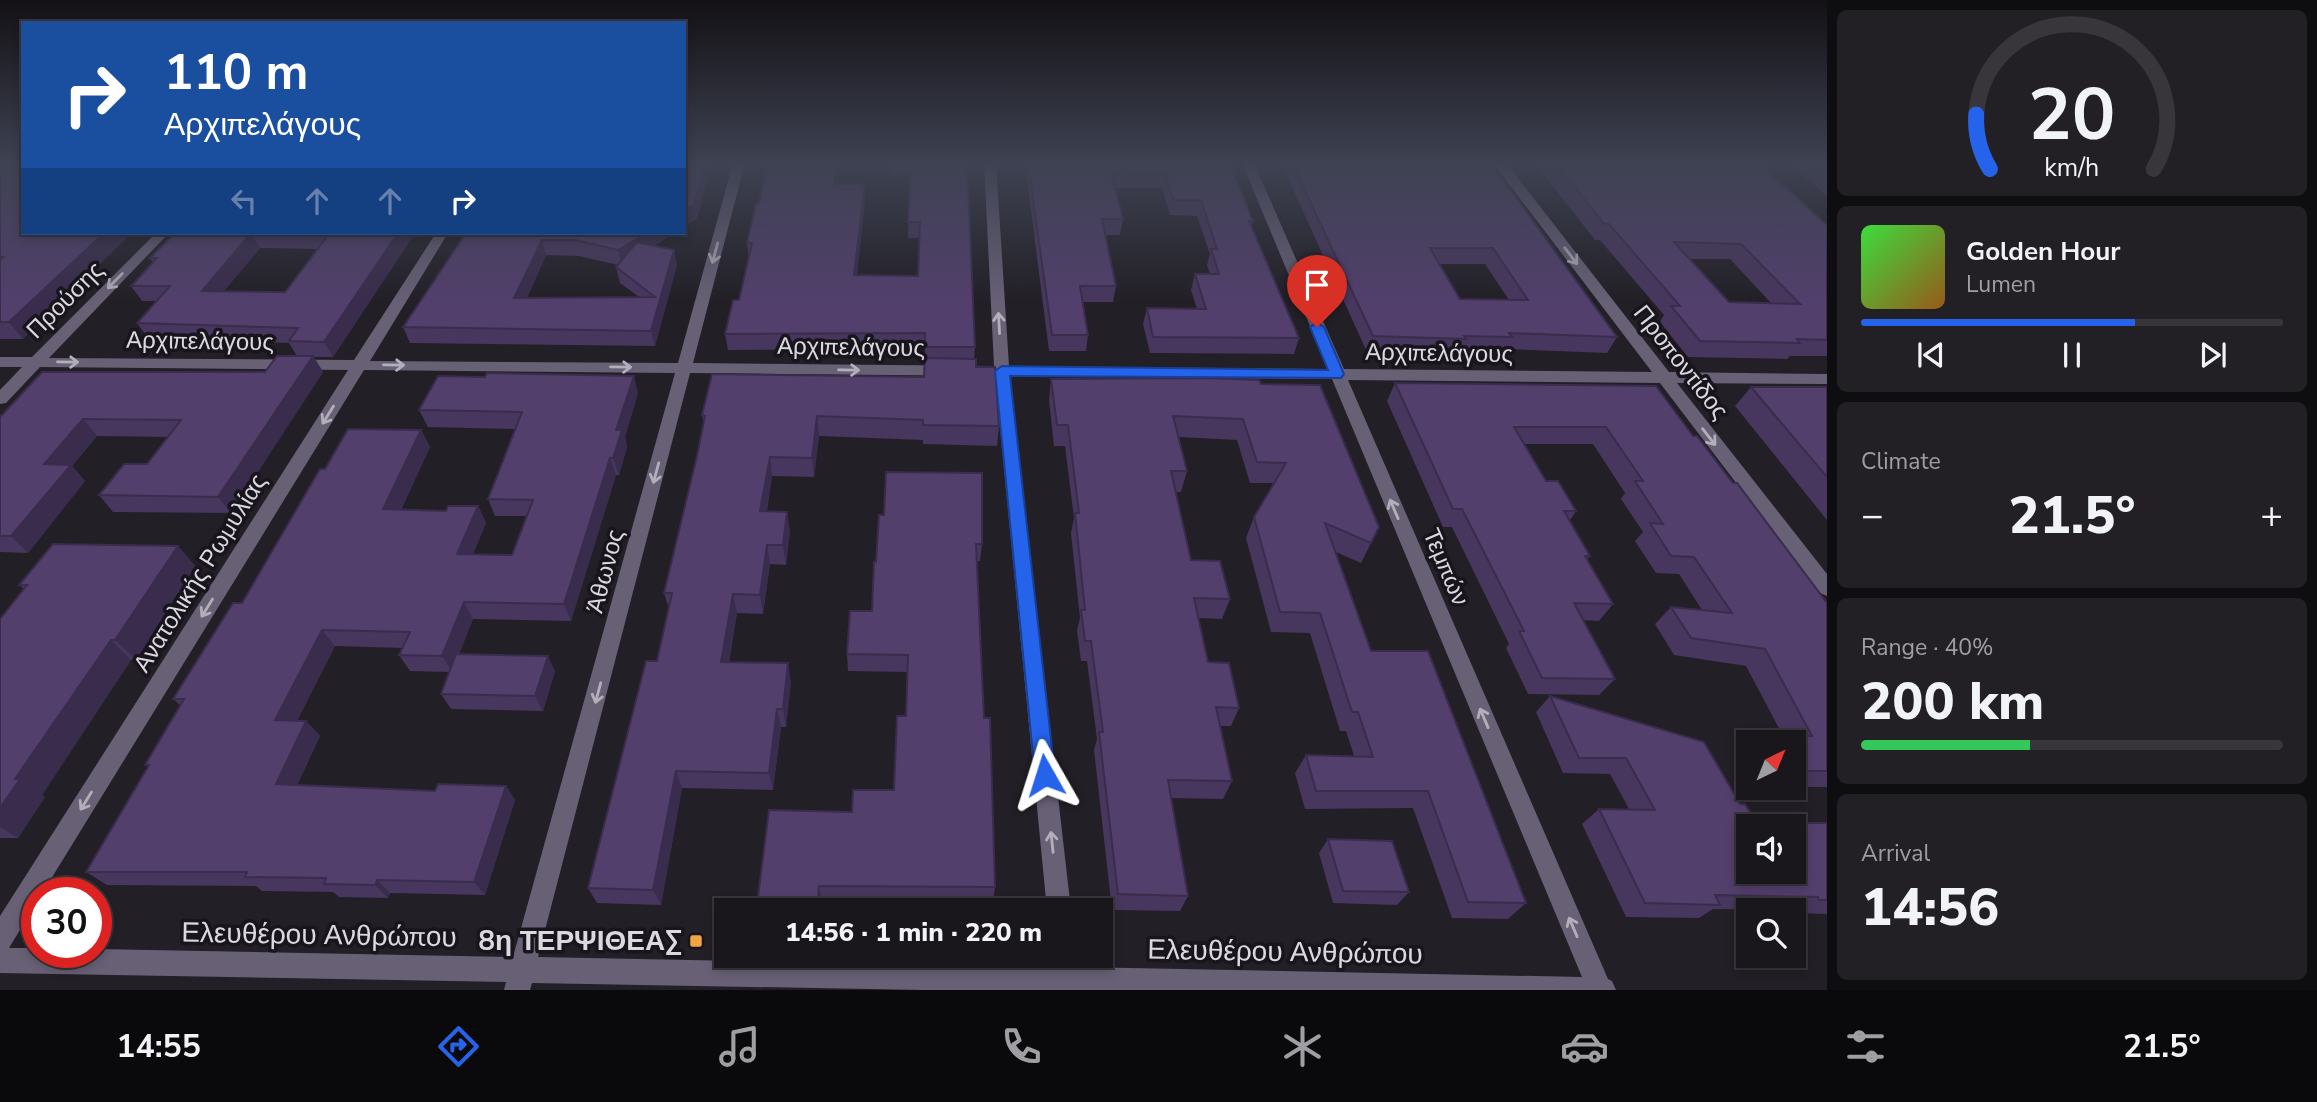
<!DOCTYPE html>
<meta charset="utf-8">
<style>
body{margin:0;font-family:"Nunito Sans",sans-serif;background:#232025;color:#f1f3f6;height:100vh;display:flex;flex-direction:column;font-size:26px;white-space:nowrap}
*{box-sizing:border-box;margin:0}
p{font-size:23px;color:#9f9fa3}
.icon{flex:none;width:38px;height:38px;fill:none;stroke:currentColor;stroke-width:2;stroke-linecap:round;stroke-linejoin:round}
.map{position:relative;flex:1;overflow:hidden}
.drawer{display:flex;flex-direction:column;gap:10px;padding:10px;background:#0e0d0f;width:490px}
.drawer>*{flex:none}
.top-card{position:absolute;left:21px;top:21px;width:665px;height:214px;border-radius:0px;box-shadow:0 4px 10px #0003,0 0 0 2px #38363b;background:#1a4fa0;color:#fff;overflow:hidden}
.needle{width:46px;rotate:43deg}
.tools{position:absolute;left:1736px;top:730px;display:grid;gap:14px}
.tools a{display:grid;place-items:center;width:70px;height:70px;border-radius:0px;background:#1a171c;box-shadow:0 4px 10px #0003,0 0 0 2px #38363b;font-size:35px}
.speed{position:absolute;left:21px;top:877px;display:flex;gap:14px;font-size:35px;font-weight:700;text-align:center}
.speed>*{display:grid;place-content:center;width:91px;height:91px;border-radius:50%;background:#1a171c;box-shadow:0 4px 10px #0003,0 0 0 2px #38363b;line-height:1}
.speed .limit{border:10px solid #d22;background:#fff;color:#111}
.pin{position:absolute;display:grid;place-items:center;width:60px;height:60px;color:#fff;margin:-72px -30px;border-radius:50% 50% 50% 0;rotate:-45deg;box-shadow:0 0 7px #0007}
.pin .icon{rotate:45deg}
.me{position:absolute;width:77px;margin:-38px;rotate:354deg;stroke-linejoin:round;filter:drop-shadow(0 0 5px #0008)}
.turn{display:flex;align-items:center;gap:24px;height:147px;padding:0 28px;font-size:32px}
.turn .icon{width:91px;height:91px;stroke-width:2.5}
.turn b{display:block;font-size:49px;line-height:60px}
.lanes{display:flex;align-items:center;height:66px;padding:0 28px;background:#0003;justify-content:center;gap:35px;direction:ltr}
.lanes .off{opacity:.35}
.big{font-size:52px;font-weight:800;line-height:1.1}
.drawer .tile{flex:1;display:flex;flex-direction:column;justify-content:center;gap:10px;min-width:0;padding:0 24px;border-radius:10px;background:#232025}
.drawer .dial{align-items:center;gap:0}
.dial svg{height:182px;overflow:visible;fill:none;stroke:#38363b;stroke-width:7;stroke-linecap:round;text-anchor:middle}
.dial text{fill:#f1f3f6;stroke:none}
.song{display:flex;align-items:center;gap:21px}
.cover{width:84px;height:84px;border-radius:10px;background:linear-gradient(135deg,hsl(120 70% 55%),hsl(30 70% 35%))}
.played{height:7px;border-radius:4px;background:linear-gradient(90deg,#2563eb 65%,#38363b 65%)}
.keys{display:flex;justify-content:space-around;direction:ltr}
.heat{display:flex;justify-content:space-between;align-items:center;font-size:38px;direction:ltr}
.charge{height:10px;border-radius:5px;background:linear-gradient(90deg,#34c759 40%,#38363b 0)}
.trip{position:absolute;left:714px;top:898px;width:399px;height:70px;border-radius:0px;background:#1a171c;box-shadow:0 4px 10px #0003,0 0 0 2px #38363b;font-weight:800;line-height:70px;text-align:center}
.menu{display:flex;height:112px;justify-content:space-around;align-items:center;background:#0a090b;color:#9f9fa3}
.menu .icon{width:49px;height:49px}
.menu .on{color:#2563eb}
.menu b{font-size:32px;color:#f1f3f6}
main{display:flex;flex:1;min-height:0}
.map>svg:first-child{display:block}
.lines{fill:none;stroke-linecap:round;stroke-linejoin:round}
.minor{fill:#686075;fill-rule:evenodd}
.wall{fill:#47365d;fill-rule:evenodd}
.shaded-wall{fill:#392c4c}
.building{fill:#523f6c;stroke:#392c4c;stroke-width:2;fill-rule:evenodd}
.oneway{stroke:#b3afba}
.route{fill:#2563eb;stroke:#184099;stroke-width:2}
.poi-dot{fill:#f1a540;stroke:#18151d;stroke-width:2.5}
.labels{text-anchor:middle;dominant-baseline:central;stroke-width:7;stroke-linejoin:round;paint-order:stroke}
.street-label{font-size:24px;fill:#dbd9df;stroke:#18151d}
.near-street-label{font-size:28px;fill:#dbd9df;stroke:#18151d}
.near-poi-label{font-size:28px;font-weight:bold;fill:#dbd9df;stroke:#18151d;text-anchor:end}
</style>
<main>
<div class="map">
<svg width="1827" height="990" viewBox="0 0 1827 990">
<rect width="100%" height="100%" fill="#221f26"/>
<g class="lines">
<path class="minor" d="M733,163h12l-52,200 301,3 -10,-203h12l13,203 319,3 -86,-206h12l90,206 308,3 -159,-209h13l163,209 158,2v10l-150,-1 150,191v22l-7,-3 -160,-210 -312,-3 260,599 4,2 4,9h-693l-391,-7 -2,7h-26l2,-8 -506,-9v-57l348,-546 -308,-3 -34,36 -6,1v-14l22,-23h-22v-10h32l124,-124h13l-120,125 305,2 82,-127h12l-78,128 308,2zM364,370l311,3 -162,584 -417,-8v3h-59v-4h-28l28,-46v-10h6zM690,373l305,3 52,534h24l-61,-534 322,3 250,598 -504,-10 -2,-11h-24v11l-514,-10z"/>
</g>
<g class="wall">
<path d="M0,163l23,176h-23z"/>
<path d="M890,163h77l8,184 -1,12 2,8 23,59 -2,20 -74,-2v-4l-104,-4 -5,41 -42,-1 -5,35 23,20 -4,34 -16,-1 -7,50 -26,-1 -8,49 62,20 -5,45h-5l-8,63 -91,-2 -21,117 -64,-2 -9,-15 69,-227 12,-52 -5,-16 33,-137 7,-32 -2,-9 222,-38 1,-28 -197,1 -3,-16 14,-34 10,-43 -2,-14 12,-39 79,-20 27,16 -8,75 61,1 1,-38h-11l2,-63h-20z"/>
<path d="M1025,163h205l23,58 -2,6 48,111 -5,16 -144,-1 -7,-29 4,-16 50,1 -6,-19 4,-16h15l-3,-9 3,-11 -13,-38 -27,-1 -8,-27h-47l8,31 -3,16h-15l11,51 -3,16h-30l5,33 -2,16h-37z"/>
<path d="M1281,163h210l126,174 -10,16 -102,-4 -2,4 -44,-1 -2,3 -90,-3zM1439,264h46l24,36 -49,-1z"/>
<path d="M1535,163h224l68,62v131h-37l-3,3 -99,-2 -28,-35 4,-7 -64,-75h-5zM1689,259h41l41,44 -42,-1z"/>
<path d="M1789,163h38v33z"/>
<path d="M175,233h240l-82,124h-19l9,15 -92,141 -118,-1 -14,-17 48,-31 21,-27 -71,-1 -25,30 13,15 -57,72 -28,-1v-135l265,-45 32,-16 -8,-13 -141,-5 -11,-15 19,-22h-14l-11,-15 22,-23 -3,-5zM260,248l58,1 -33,43 -61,-1z"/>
<path d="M466,233l189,12 22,20 -22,81 -245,-3 -7,-16zM546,255l33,1 39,9 -2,2 4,16 19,14 -112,1z"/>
<path d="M1051,379l210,5 110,159 -10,20 -25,-11 35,99 155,252 -18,16 -56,-1 -39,-110 -108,1 -10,-36 11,-18 48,1 -8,-25h-6l-30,-98 -39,-1 -25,-94 8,-21 20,-34h-24l-13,-43 -58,-3 8,34 -6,21h-6l16,68 39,39 -8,20 -24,-1 10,44 31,46 -8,18h-11l12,55 -9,18 -52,-1 17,98 -8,15 -68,-1 -18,-160 3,-11 -10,-78h-6l-4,-31 3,-12 -9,-85 3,-15 -9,-72h-11l-5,-46z"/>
<path d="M1395,383l298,53 40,47 94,120v184h-33v-45h-35l9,-7 15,1 -37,-70 -72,-11 -19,-31 16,-17 31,3 -23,-36 -23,-1 -21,-32 8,-9 -22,-33 4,-6 -32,-49h-69l22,37 30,30 -6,9 20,36 -3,3 26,45 -14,17 -16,-1 32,59 -16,16 -71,-1 -22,-46 3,-4 -57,-117h-9l-56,-126z"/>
<path d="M1751,387h76v133l-92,-114z"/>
<path d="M638,393l-13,44 2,10 -8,28h-3l-45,146 -98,-2 -14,35 96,17 -12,40 -92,-2 -10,-15 8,-22 -39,-1 -11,-16 4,-7 -68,-2 -38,75h9l14,15 -23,49 138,6 71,-5 9,14 -30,95 -95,-2 -2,5 -49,-1 -6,-5 -71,-1 -6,-5 -149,-1 -21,-13 62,-105 -3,-2 35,-60 -7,-6 69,-96 83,-134 96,-39 9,17 -29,63 45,1 32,-5 8,17 -13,31 39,1 14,-39h-31l-7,-17 27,-70 -87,-2 -9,-17z"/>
<path d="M879,515l103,29 -2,17h-3l7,157 11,169 -2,13h-171l-1,10h-59l-4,-13 94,-85 42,-22 12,-74 2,-44 -60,-1 -1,-17 25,-43z"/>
<path d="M178,546l17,20 -59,94h-5l-89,135 3,2 -27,41h-18v-219l24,-30 -5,-4z"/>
<path d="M1550,696l190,108 17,19h70v91l-32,-1 -1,-3 -81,-1 -14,9 -73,-1 -44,-93 17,-15h30l-19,-35 -47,-1 -27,-61z"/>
<path d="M1328,839l81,53 -12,13 -64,-2 -14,-50z"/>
</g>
<g class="shaded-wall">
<path d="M706,163h7l-16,56 -13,8v-17z"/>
<path d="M837,163h4l-6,36 -1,-15z"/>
<path d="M865,184v16l-10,91 -1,-16z"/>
<path d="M104,233h28l-109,106 -14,-17z"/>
<path d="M251,233l9,15 -49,58 -9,-15z"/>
<path d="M398,233h17l-82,124 -9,-15z"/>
<path d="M647,233h28l-53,33 -4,-16z"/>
<path d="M542,240l4,15 -26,58 -6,-15z"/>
<path d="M674,250l3,15 -22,81 -4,-15z"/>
<path d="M313,356l10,16 -92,141 -13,-16z"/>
<path d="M634,376l4,17 -13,44 2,10 -8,28 -6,-17 3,-28z"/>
<path d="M817,416l2,20 -5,41 -2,-19z"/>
<path d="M83,419l14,17 -25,30 13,15 -57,72 -17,-17 33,-72z"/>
<path d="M421,430l9,17 -37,79 -10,-17z"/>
<path d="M770,457l2,19 -9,55 -3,-20z"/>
<path d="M610,458l6,17 -45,146 -7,-17z"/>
<path d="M478,506l8,17 -20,48 -9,-17z"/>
<path d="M787,512l3,19 -4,34 -3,-20z"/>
<path d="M767,545l3,19 -7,50 -3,-19z"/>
<path d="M178,546l17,20 -59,94 -21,-20z"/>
<path d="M733,594l4,19 -12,68 -4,-19z"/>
<path d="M464,602l9,17 -21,53 -10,-16z"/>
<path d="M322,630l13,16 -46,90 -14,-16z"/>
<path d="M111,640l20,20 -89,135 3,2 -27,41 -18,-11v-19l15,-29z"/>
<path d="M548,656l7,15 -12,40 -8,-15z"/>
<path d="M788,663l3,19 -5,45 -3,-18z"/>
<path d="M777,709l4,18 -8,63 -4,-17z"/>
<path d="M306,721l14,15 -29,63 -15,-15z"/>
<path d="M676,771l6,17 -21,117 -8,-15z"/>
<path d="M506,786l9,14 -30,95 -11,-13z"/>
<path d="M377,880l13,13 -2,5 -13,-13z"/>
<path d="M819,886l3,14 -1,10 -3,-12z"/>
</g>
<g class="building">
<path d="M0,163h23v70h81l-95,89h-9v-62l3,-3h-3z"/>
<path d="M684,163h22l-12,41 -10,6z"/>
<path d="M767,163h70l-3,21h31l-11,91 64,1 2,-54h-12l3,-59h56l8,184h-50v-14l-200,1 8,-34h6l13,-57h-5l9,-39h3z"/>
<path d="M1028,163h202l23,58h-4l50,117 -146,-1 -6,-29 59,1 -11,-35h24l-8,-25h6l-16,-49h-28l-8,-27 -54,-1 12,47h-21l14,67h-36l8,49h-36z"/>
<path d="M1292,163h199l126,174 -108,-4 3,4 -48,-1 2,3 -93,-3zM1430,248h63l35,52 -68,-1z"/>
<path d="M1555,163h204l68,62v115l-30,-1 3,4 -100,-2 -29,-35h9l-71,-82h-5zM1674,242l67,2 59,60 -71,-2z"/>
<path d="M1818,163h9v8z"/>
<path d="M175,233h223l-74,109 -35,-1 9,-13 -161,-5 33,-37h-39l26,-28h-7zM251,233l78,1 -44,58 -83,-1z"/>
<path d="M466,233h181l-29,17 -43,-10h-33l-28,58 141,-1 -39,-30 21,-25 37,8 -23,81 -248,-4z"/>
<path d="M277,356h36l-95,141 -119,-2 25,-31h23l34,-44 -98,-1 -39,45 27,1 -60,71h-11v-119l42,-45h223z"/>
<path d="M925,358l51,1v8h19l4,59 -76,-1v-5l-106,-4 -5,42 -42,-1 -10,54 27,1 -4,33h-16l-7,50 -27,-1 -12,68 67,1 -5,46h-6l-8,64 -93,-2 -23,119 -65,-2 58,-227h11l15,-68h-8l33,-137 8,-40 -3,-1 10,-41 212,3z"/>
<path d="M487,373l147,3 -18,54h6l-9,28h-3l-46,146 -100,-2 -22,54 -43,-1 11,-23 -88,-2 -47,90 31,1 -30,63 159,7 3,-7 68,2 -32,96 -97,-2 -2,5 -51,-1 2,-6 -81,-1 2,-5h-161l63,-107h-4l39,-66h-11l60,-96h9l78,-134h5l23,-40 73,1 -38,79 63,2 2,-5h30l-21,48 55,1 21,-55 -45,-1 34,-87 -103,-2 19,-34 47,1z"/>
<path d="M1205,378l54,2 2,4 59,1 59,142 -8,16 -46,-20 46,128h57l98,252 -58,-1 -40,-111h-112l-10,-36 67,2 -15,-45h-6l-32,-99 -40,-1 -26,-95 32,-54 -29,-1 -14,-43 -70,-3 14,55h-16l20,89 29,1 10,38 -36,-1 14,64 21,1 10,45 -23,-1 16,74 -64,-1 20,116 -70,-2 -19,-162h4l-12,-91h-6l-4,-31h4l-10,-97h4l-11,-88h-11l-6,-46z"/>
<path d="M1395,383l261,3 37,50h4l36,47h4l90,120v168h-33v-29h-22l-4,-7 44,1 -47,-87 -74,-11 -20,-31 61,6 -38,-56 -23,-1 -21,-33 13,1 -28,-43h8l-37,-54h-92l32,54h12l18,30h-12l26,45h-5l28,48 -39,-1 41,76 -73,-1 -23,-47h5l-62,-122h-9z"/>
<path d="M1751,387h76v90z"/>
<path d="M886,472l96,1v71h-6l8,174h6l5,169 -176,-1 -1,12 -60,-1 11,-87 83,2 1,-22h41l3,-74h9l2,-61 -61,-1 3,-43h22l2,-49h2l3,-47h5z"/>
<path d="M53,544l125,2 -63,94h-4l-96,139h5l-20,29v-189l27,-34h-8z"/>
<path d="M456,654l92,2 -13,40 -94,-2z"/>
<path d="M1550,696l154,46 36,62h5l12,19h70v77h-8l-1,-3 -103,-2 5,10 -75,-2 -46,-94 56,1 -29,-52h-47zM1748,826h46v46h-46z"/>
<path d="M1328,839l64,2 17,51 -66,-1z"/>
</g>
<defs><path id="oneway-shaft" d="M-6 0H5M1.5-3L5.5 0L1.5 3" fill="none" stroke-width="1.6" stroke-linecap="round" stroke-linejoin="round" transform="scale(1.75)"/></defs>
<g class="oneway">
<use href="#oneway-shaft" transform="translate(715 253) rotate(105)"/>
<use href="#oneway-shaft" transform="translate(1571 256) rotate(53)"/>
<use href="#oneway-shaft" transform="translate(115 281) rotate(135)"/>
<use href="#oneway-shaft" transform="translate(999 323) rotate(-93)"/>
<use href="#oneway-shaft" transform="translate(68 362) rotate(1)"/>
<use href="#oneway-shaft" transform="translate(394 365) rotate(1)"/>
<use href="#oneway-shaft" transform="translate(621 367) rotate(1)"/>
<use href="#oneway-shaft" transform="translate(849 370) rotate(1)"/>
<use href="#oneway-shaft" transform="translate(328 415) rotate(122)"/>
<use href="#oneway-shaft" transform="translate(1709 437) rotate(52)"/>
<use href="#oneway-shaft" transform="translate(656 473) rotate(105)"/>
<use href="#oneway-shaft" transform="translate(1394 509) rotate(-113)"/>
<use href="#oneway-shaft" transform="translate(207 608) rotate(122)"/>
<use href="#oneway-shaft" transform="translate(598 693) rotate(105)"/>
<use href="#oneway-shaft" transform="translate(1484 718) rotate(-113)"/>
<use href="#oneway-shaft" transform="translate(86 801) rotate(122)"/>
<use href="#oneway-shaft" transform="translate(1052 842) rotate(-96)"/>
<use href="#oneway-shaft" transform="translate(1573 927) rotate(-113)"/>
</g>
<linearGradient id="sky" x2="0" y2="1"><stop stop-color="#131115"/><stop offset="0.54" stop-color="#3e4252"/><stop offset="1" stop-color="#3e4252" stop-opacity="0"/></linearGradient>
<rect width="1827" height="302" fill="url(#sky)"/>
<path class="route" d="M1317,323l7,4 20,47 -3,4 -331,-2 45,399 -3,7 -7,3 -7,-3 -3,-7 -40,-404 7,-5 326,4 -18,-43z"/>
<rect class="poi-dot" x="689" y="934" width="14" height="14" rx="3.5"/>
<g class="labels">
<g class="street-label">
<text transform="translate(65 300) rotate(-45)">Προύσης</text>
<text transform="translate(200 341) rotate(1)">Αρχιπελάγους</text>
<text transform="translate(851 347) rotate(1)">Αρχιπελάγους</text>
<text transform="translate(1439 353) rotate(1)">Αρχιπελάγους</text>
<text transform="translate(1681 362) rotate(52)">Προποντίδος</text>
<text transform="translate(1446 567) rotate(67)">Τεμπών</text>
<text transform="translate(605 571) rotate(-75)">Άθωνος</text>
<text transform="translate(200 573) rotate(-58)">Ανατολικής Ρωμυλίας</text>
</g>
<g class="near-street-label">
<text transform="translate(319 935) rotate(1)">Ελευθέρου Ανθρώπου</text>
<text transform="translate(1285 952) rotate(1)">Ελευθέρου Ανθρώπου</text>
</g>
<g class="near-poi-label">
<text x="682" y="941">8η ΤΕΡΨΙΘΕΑΣ</text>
</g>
</g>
</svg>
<div class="tools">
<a><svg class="needle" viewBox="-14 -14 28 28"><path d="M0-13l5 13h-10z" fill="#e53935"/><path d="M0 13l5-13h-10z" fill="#9f9fa3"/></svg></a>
<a><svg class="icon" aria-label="sound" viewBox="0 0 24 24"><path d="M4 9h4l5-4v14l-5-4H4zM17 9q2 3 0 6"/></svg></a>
<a><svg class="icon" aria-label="search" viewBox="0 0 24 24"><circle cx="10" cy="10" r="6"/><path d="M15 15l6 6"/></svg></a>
</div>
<div class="speed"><div class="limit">30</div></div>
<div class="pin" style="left:1317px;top:327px;background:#d93025"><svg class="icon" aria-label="arrive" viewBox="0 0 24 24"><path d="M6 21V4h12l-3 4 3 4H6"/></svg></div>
<svg class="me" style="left:1045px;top:775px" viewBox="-20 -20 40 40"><path d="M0-17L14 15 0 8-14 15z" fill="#2563eb" stroke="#fff" stroke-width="4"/></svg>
<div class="trip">14:56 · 1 min · 220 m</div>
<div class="top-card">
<div class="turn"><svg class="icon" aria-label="right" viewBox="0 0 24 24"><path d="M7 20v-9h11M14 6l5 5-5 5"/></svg><div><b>110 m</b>Αρχιπελάγους</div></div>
<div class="lanes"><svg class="icon off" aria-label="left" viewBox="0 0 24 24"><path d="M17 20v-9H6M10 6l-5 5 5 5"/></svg><svg class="icon off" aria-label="ahead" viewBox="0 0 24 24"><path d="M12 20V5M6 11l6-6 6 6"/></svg><svg class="icon off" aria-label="ahead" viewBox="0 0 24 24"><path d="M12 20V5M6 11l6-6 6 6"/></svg><svg class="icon" aria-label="right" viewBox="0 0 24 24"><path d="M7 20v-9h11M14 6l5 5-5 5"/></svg></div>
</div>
</div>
<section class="drawer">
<div class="tile dial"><svg viewBox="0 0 100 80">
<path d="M14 69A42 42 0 1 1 86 69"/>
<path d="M14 69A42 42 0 0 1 8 45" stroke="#2563eb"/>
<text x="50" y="56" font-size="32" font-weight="700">20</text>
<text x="50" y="72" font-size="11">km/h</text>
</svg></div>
<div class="tile">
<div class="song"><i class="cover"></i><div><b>Golden Hour</b><p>Lumen</p></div></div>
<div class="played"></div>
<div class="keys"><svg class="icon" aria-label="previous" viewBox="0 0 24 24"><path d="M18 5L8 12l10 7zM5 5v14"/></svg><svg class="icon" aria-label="pause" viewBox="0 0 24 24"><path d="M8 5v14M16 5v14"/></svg><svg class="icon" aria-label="next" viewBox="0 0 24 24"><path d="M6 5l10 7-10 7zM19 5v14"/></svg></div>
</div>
<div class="tile"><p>Climate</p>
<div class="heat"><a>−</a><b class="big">21.5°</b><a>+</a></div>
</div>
<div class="tile"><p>Range · 40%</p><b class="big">200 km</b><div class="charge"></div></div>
<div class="tile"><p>Arrival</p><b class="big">14:56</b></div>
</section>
</main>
<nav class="menu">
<b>14:55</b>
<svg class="icon on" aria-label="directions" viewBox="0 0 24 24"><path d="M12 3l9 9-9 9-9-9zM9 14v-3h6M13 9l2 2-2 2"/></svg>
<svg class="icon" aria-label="music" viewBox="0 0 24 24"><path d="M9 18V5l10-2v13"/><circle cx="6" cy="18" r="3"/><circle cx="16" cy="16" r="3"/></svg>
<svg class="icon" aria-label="phone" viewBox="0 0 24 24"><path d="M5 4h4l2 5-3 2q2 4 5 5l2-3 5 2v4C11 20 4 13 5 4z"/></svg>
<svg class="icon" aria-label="climate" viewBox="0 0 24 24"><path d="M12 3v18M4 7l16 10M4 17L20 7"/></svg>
<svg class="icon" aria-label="car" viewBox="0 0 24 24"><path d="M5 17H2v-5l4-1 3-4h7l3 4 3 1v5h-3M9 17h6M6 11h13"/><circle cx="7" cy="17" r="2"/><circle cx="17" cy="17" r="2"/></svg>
<svg class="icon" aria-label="filters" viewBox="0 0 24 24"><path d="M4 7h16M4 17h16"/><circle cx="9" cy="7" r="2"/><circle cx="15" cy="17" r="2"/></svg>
<b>21.5°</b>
</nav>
